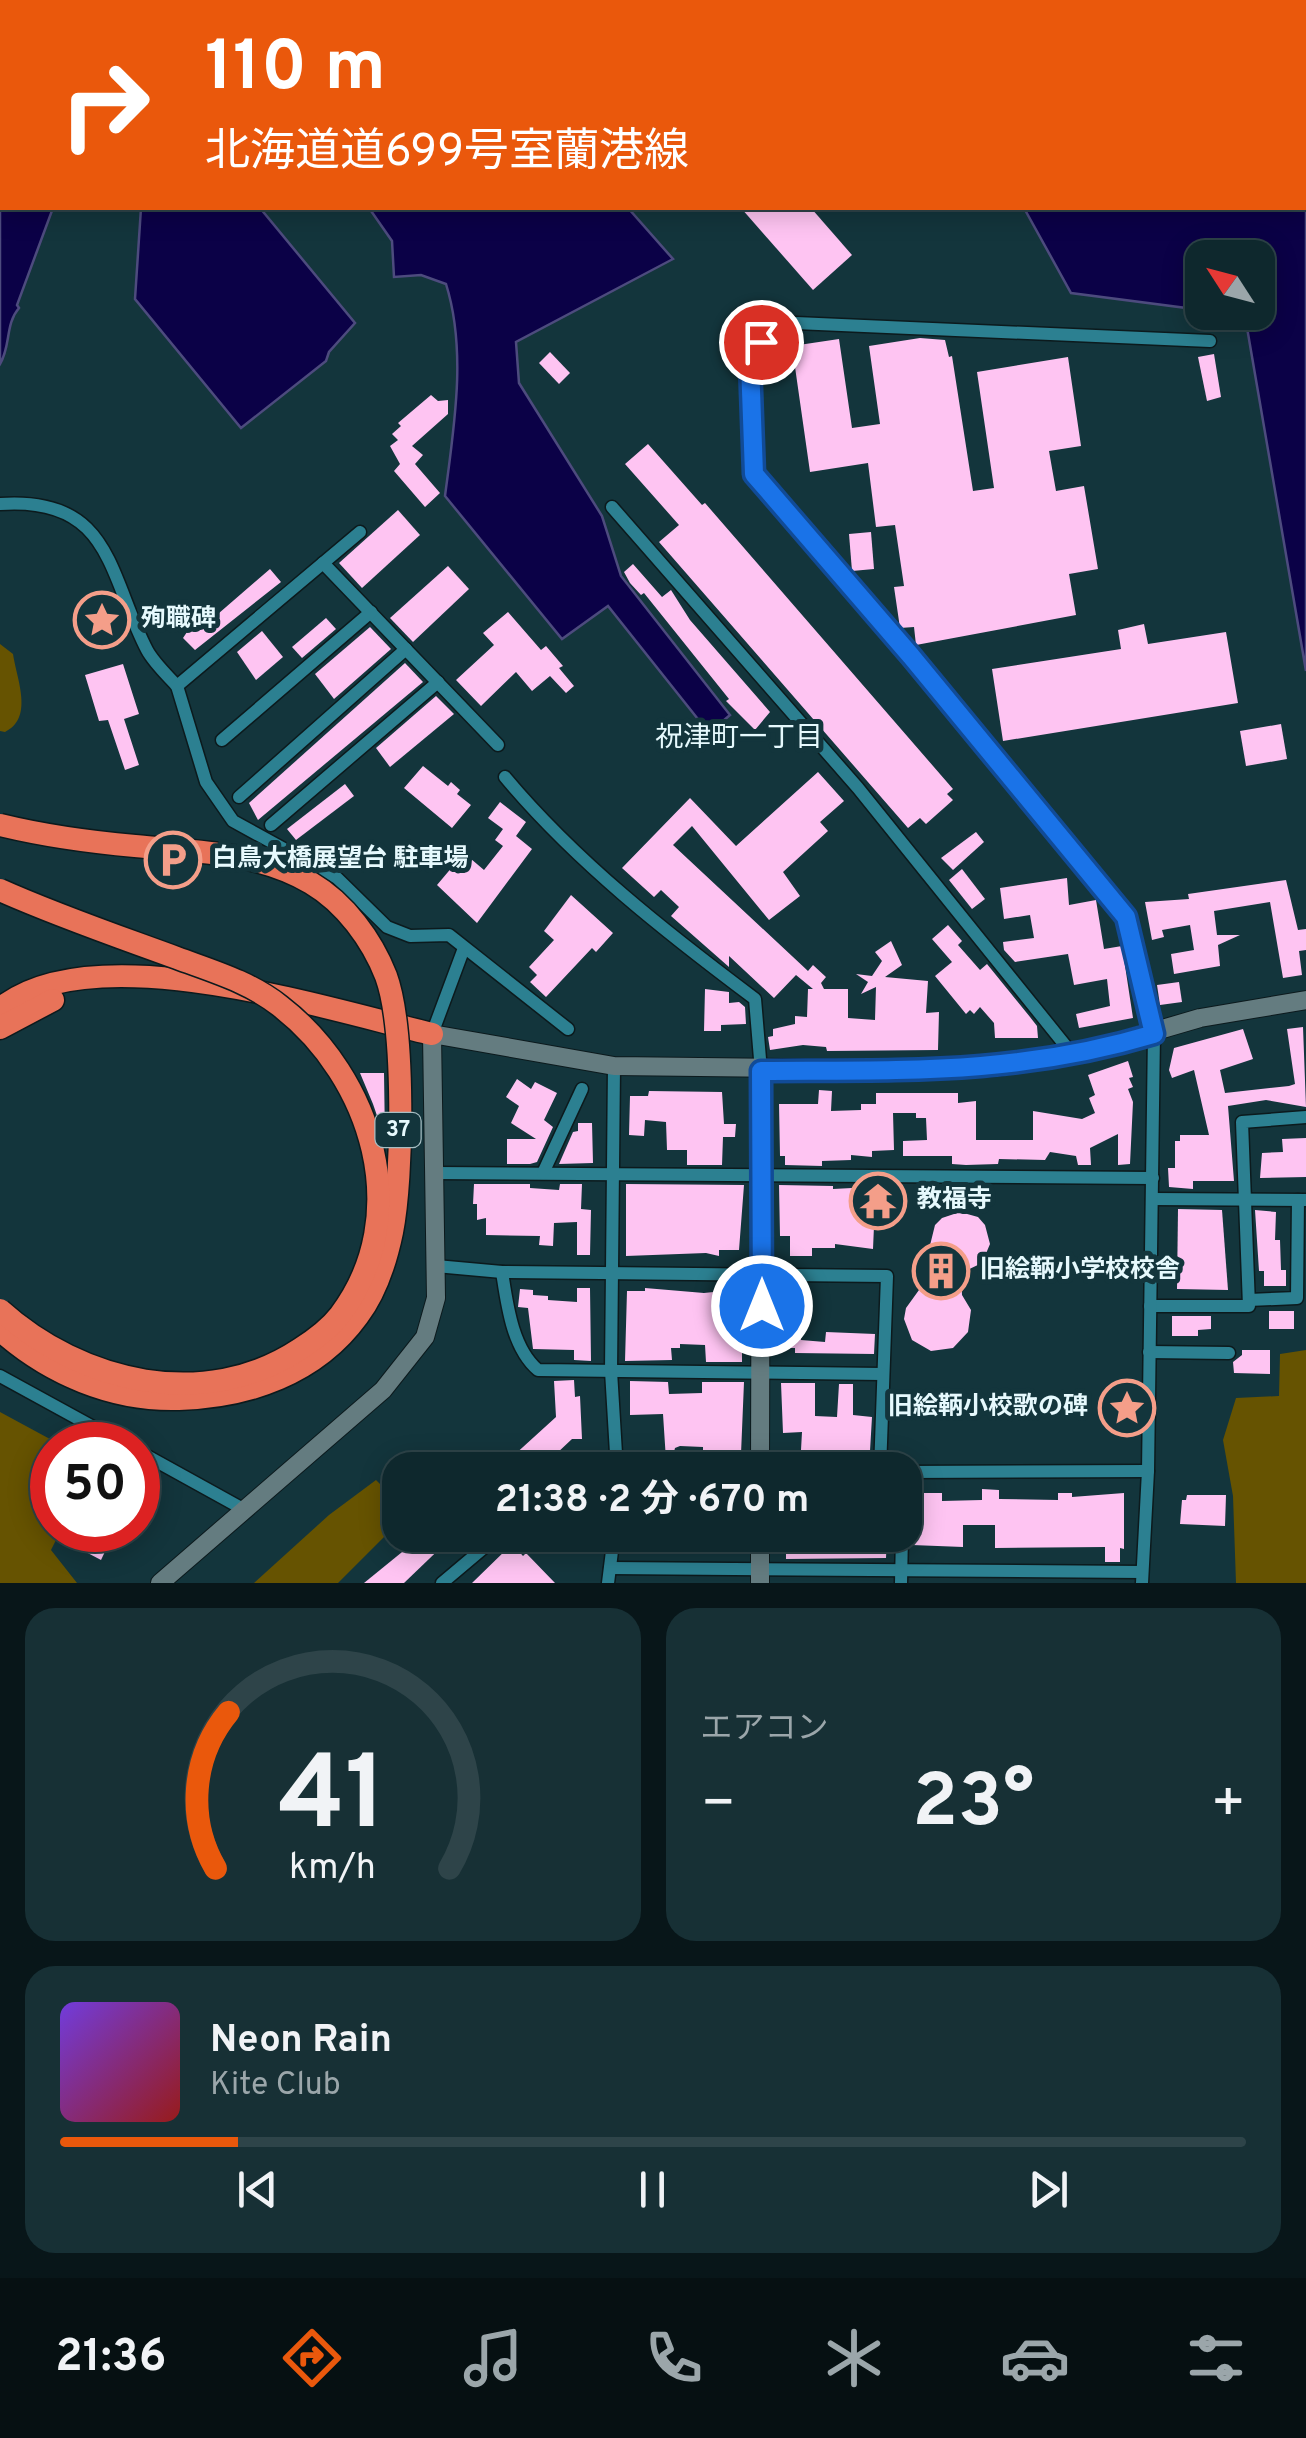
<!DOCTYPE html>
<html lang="ja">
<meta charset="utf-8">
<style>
body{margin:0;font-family:Overpass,"Noto Sans JP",sans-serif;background:#173035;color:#f1f3f6;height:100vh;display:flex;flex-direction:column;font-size:38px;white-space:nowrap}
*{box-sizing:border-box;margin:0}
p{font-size:32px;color:#9ba6aa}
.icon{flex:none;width:55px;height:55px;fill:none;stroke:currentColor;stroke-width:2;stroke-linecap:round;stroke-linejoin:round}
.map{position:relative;height:1583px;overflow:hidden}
.panel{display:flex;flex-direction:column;gap:25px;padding:25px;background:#081619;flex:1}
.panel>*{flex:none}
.hud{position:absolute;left:0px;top:0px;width:1308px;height:210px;box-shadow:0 5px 25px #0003,0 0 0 2px #2e4449;background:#ea580c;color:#fff;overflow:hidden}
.needle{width:65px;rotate:306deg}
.buttons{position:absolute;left:1185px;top:240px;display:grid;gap:20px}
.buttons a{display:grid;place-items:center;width:90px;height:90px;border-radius:20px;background:#0e282d;box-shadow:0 5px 25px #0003,0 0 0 2px #2e4449;font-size:50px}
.speed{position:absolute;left:30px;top:1422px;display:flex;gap:20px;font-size:50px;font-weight:700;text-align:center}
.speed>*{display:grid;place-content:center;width:130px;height:130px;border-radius:50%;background:#0e282d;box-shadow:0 5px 25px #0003,0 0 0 2px #2e4449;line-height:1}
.speed .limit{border:15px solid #d22;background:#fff;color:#111}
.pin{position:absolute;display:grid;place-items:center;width:85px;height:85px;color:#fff;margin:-42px;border:5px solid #fff;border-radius:50%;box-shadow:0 2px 10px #0007}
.me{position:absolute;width:110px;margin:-55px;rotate:0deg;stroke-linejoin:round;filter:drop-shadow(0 0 8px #0008)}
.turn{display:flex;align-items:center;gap:35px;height:210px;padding:0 40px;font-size:45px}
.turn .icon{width:130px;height:130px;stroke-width:2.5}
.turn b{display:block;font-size:70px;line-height:85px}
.big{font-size:75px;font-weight:700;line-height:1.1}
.panel .card{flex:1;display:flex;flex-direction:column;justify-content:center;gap:15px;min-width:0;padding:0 35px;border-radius:30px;background:#173035}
.panel .dial{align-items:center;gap:0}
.dial svg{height:260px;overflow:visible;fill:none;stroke:#2e4449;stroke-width:7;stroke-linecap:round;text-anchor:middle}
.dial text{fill:#f1f3f6;stroke:none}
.song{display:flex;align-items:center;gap:30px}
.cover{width:120px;height:120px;border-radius:15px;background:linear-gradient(135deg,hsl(260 70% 55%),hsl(0 70% 35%))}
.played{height:10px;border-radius:5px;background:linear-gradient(90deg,#ea580c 15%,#2e4449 15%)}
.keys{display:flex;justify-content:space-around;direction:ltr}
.heat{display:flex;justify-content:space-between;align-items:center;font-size:55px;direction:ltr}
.panel .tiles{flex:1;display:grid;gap:25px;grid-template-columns:1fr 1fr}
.card:last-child{grid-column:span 2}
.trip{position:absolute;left:382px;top:1452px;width:540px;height:100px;border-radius:30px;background:#0e282d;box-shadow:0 5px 25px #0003,0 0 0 2px #2e4449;font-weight:700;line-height:100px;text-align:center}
.dock{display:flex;height:160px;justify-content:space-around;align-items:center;background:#061012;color:#9ba6aa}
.dock .icon{width:70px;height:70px}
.dock .selected{color:#ea580c}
.dock b{font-size:45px;color:#f1f3f6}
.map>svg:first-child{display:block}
.green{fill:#665301}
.water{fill:#0b0147;stroke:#4d4b7e;stroke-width:2.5}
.building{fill:#fec4f2}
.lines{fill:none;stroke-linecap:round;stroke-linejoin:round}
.street-casing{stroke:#0c1a1d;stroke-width:15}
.secondary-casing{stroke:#0c1a1d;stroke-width:20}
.highway-casing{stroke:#0c1a1d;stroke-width:25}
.street{stroke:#2c8091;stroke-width:12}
.secondary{stroke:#647c80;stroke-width:18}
.highway{stroke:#e87359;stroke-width:22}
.highway-bridge-casing{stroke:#0c1a1d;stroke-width:25;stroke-linecap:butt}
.highway-bridge{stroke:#e87359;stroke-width:22}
.route-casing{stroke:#114b97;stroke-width:25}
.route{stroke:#1a73e8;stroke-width:18}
.labels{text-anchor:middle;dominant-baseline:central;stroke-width:10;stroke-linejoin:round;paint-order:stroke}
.shield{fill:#13353c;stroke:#a7bec3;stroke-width:2.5}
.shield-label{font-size:22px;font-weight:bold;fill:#e6f9fd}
.poi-label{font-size:25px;font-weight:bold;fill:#e6f9fd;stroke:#13353c;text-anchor:start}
.neighbourhood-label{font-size:28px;fill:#e6f9fd;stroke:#13353c}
</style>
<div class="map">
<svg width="1306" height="1583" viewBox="0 0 1306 1583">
<rect width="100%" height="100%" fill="#13353c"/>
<g class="green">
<path d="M0,644l13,10c4,26 21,64 -8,78l-5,-1z"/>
<path d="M1306,1350v233h-70l-3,-87 -10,-56 13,-42 43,-2 1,-42z"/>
<path d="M0,1412l61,33h-9v85h9l-10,20 26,33h-77z"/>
<path d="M376,1480l24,24v17l-62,62h-84l75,-68z"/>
</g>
<g class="water">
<path d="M0,0h519l-517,2v206h51l-36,97 2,3c-14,16 -8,38 -19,56z"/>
<path d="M911,0h395v671l-61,-355 -26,-3 39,-1v-54h-56v52l-131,-17 -47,-85h281v-206z"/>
<path d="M141,208h119l95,115 -26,29 -3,9 -85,67 -106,-129z"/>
<path d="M369,208h259l45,51 -157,83 3,41 83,133 19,60 109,139 -21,18 -101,-127 -46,33 -117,-143c9,-69 22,-145 1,-212l-25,-9 -27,2 -2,-36z"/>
</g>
<g class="building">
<path d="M741,208h70l41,47 -39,35z"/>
<path d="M920,338l25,2 4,17 3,-1 21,135 21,-3 -17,-116 91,-15 13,89 -32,5 7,40 28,-5 14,83 -29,5 7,41 -160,30 -2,-18 -14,1 -6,-41 10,-1 -9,-61 -19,2 -8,-64 -58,9 -18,-126 47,-7 13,89 28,-4 -11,-78z"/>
<path d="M550,352l20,21 -11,11 -20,-21z"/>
<path d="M1214,354l7,43 -14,4 -9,-44z"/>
<path d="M431,395l7,6 10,-1v14l-36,32 11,9 -8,9 25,29 -15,14 -31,-36 6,-7 -10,-18 8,-6 -6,-6 9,-8 -3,-3z"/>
<path d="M648,444l54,61 3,-2 248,286 -6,5 6,6 -27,24 -6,-6 -12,10 -249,-286 20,-17 -54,-61z"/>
<path d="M398,510l22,25 -58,53 -23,-25z"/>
<path d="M871,532l3,37 -22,2 -3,-37z"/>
<path d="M633,564l29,33 9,-7 19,30 80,92 -15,18 -29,-29 3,-2 -85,-106 -3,2 -11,-12 -6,-11z"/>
<path d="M448,566l21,23 -56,53 -23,-24z"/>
<path d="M270,569l11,13 -86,68 -12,-12 4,-6 19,-17 5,5z"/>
<path d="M508,612l33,38 5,-4 17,20 -4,2 15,18 -8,7 -16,-17 -18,15 -16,-19 -35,34 -25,-26 38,-35 -11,-12z"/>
<path d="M326,618l10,11 -34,29 -10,-11z"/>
<path d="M1144,624l4,20 78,-12 12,71 -235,38 -11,-72 129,-20 -3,-19z"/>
<path d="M370,627l21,22 -57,50 -19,-25z"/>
<path d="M262,631l21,26 -27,23 -19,-28z"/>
<path d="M405,663l18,19 -165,138 -9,-17z"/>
<path d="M123,664l16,50 -15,5 15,46 -14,5 -17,-50 -9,1 -14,-46z"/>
<path d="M436,696l18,18 -64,53 -14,-19z"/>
<path d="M1281,724l6,35 -41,7 -6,-35z"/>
<path d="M423,766l25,20 3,-4 9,8 -3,4 14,11 -19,23 -48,-40z"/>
<path d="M818,772l26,29 -24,21 8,9 -45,41 17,24 -31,24 -77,-94 -19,19 135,126 5,-6 13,12 -5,6 3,6h24v29l27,2 1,-33 -15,7 7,-12 -12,-8 16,2 10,-15 -7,-9 16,-11 11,24 -17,12 43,4 -2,32 13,-1 -1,38 -111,1 -1,-4 -23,-2 -33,5 -2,-13 5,-1v-7l22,-5v-8l12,1 1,-28h5l-17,-14 -22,23 -45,-42v11l-58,-51 8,-9 -18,-17 -7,7 -32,-29 68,-70 46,48z"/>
<path d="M345,784l9,12 -58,44 -9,-11z"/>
<path d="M500,802l26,20 -10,14 16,13 -55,74 -40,-38 27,-32 20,17 19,-24 -8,-6 8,-11 -15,-11z"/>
<path d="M976,832l8,10 -31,28 -12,-12z"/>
<path d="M962,869l23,30 -13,10 -23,-29z"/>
<path d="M1067,878l2,27 27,-5 8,49 18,-3 11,72 -54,10 -3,-14 34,-8 -3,-27 -33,6 -6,-31 -53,8 -11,-12 -1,-8 31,-4 -4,-23 -26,4 -4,-31z"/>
<path d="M1286,880l12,50 8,-1v21l-7,1 3,24 -19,3 -13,-76 -56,9 3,24h23l-22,10 2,21 -46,8 -3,-20 23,-4 -4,-25 -28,5 2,7 -12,3 -7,-38 44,-3 -1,-5z"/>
<path d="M571,895l42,38 -17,19 -4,-4 -46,49 -16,-15 7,-7 -8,-8 25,-27 -10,-9z"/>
<path d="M948,925l14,16 -4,4 22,25 7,-6 43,53 7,9 1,12h-43l-1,-15 -14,-16 -6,7 -4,-4 -4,4 -31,-38 17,-14 -20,-23z"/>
<path d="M1179,982l3,20 -22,3 -3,-20z"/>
<path d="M705,989l24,3v11l10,-1 6,5 1,17 -25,1v6h-17z"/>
<path d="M1303,1027l3,80 -40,-7 -38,6 6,75h-41v8l-24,-2 -1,-19h7v-27h5v-6h29l-15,-65 -22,8 -3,-8 5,-22 69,-19 10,30 -33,11 5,23 64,-7 6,-2 -8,-55z"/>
<path d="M1128,1061l5,16 -4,1 4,9 -5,2 5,13 -3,62 -12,1v-31l-28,14 1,17h-13l-2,-9 -26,-4 -5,8 -46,-1 -1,5 -32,1 -14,-1v-8h-49v-15l24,-1 -1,-22h-10v-5h-23l1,37 -22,1v6l-21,-2v5l-29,1v5l-37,-1v-9h-5l-1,-52h39l1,-14 13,1 -1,20 30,-1v-6h15v-11h82v10l18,-2v39h57v-29l49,8 13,-6 -6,-15 6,-3 -7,-20z"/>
<path d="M360,1073h24l1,66 -12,-35z"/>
<path d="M517,1079l14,10 4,-7 22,11 -13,27 9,7 -16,35 -7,2h-23v-25h29l-25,-16 8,-17 -13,-9z"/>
<path d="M649,1091l73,1 2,32h12l-1,13h-12l-1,28h-35v-15h-20l-1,-28 -21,-2 -1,16 -15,-1 1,-39h18z"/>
<path d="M578,1123h14l1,40 -34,1 14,-32 5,-1z"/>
<path d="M1306,1138v39l-46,1 2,-25 21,-1 -1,-13z"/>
<path d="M474,1184h56v4l29,2 1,-6h22l-1,25 10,1 -1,45h-13v-33l-23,1 -1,23 -14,-1 1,-9 -54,-1v-17l-9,2v-16h-4z"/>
<path d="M626,1184l118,1 -5,65h-20v6l-13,-3 -80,3z"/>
<path d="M779,1185l54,1v3l57,-3 4,2 -1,36 -19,2 -1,23 -38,-5v4h-23v8h-22v-20h-10z"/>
<path d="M1178,1209l44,1 6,80 -51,-1z"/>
<path d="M1255,1210l21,2 -1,28h5l1,30h5v16h-22v-15h-5z"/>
<path d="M960,1212l18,5 7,8 5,19 -8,19 -21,10 1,22 9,15 -3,22 -15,16 -22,3 -19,-11 -8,-21 2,-11 13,-18 16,-65 7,-7z"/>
<path d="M577,1288h13l1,73 -17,-1v-10l-41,-1 -5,-41 -10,-1 2,-18 13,1v5l15,1v4l29,2z"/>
<path d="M645,1288l59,5 38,-4v73h-36l-1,-17 -25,-1v4h-9l1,12 -47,1 2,-70h18z"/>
<path d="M780,1305h21v35l24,2 1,-10 49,2 -1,20 -79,-1v-5h-15z"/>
<rect x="1269" y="1311" width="25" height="18"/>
<path d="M1172,1316h39v13l-13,1v6h-26z"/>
<path d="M1242,1350h28v24l-36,-1 -1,-11 9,-7z"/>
<path d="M574,1380l1,17 5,-1 2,43h-10l-33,31h-15l-12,-13 44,-40 -2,-36z"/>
<path d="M630,1381l38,1 1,12 33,-1v-11h42l-3,72 -38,-1v-6l-23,-1 -5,2 -3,12h-6l-3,-46 -33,1z"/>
<path d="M781,1383h34v33l22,1 2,-33h14v31l19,2 -2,34 -69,-1 1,-18 -19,1z"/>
<path d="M982,1489l17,1v9l59,1v-7h14v4l52,-4v56l-4,-1v14h-15v-15l-110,1v-23h-32v22l-51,-2 -1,-47h8v-5h23v8l40,-1z"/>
<path d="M1187,1495h39l-1,31 -45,-2 2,-24h4z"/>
<path d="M92,1530l19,9 -10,21 -19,-10z"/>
<path d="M423,1535h31l-50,48h-40z"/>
<path d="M684,1535h14v15l-39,1 -1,-11 26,-1z"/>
<path d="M778,1535l57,4v-4l52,1 -1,22 -100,1v-5h-8z"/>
<path d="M512,1544l11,12 3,-3 29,30h-83z"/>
</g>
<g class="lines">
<g class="street-casing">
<g id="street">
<path d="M0,504c112,-8 108,71 147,146 7,13 20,25 30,36"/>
<path d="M612,507l246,281 215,267"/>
<path d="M360,532l-183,154 29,96 27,39 104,57 50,49 23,9 39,-1 119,94"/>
<path d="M323,563l175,182"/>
<path d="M222,740l149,-128"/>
<path d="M505,777c71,85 162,156 250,222l6,72"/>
<path d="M239,797l167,-148"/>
<path d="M271,825l167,-143"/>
<path d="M432,1034l32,-86"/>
<path d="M614,1066l-3,305 6,99"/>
<path d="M436,1173l717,5"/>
<path d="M543,1173l39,-84"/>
<path d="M1152,1199l154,1"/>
<path d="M436,1266l66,6 385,4 -7,194"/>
<path d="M502,1272c5,32 10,76 36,98l344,4"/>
<path d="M1249,1300l48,-2 1,-98"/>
<path d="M1150,1306h99l-7,-184 64,-5"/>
<path d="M1149,1352l80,1"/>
<path d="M0,1376l126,69"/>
<path d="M138,1451l105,58"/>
<path d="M607,1470h162"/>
<path d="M905,1472l243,-1"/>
<path d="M610,1568l532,4"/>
<path d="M442,1583l57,-48"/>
<path d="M608,1583l6,-48"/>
<path d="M901,1583l1,-48"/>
<path d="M1142,1583l6,-112 6,-438 -29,-116 -214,-261 -157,-182 -4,-111 23,-41 437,19"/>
</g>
</g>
<g class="secondary-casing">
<g id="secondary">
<path d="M760,1470l1,-399"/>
<path d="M160,1583l223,-193 42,-53 11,-39 -4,-264 182,32 325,4 58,-3 76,-12 127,-37 106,-18"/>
<path d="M760,1583v-48"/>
</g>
</g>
<g class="highway-casing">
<g id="highway">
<path d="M0,1009c90,-76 327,0 432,25"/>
<path d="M0,1028l53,-28"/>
</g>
</g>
<use href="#street" class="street"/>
<use href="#secondary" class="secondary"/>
<use href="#highway" class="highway"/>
<g class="highway-bridge-casing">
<g id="highway-bridge">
<path d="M0,825c45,11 89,17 135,21 60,6 122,5 176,37 34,20 61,57 75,93 19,52 17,201 6,256 -6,29 -16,60 -34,84 -42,58 -110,81 -179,83 -66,2 -130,-25 -179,-69"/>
<path d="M0,890c58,26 117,46 177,68 35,13 73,24 103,48 92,71 135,209 60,309 -10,13 -26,25 -40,34 -95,63 -219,34 -300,-39"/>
</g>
</g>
<use href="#highway-bridge" class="highway-bridge"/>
</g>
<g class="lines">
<g class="route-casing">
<path id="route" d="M761,342l-11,21 4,111 157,182 215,261 28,117c-136,41 -253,36 -393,37l1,235"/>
</g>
<use href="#route" class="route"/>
</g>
<defs>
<g id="sight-ring" transform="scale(2.875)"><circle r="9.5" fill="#13353c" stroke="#f49e89" stroke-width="1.5"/><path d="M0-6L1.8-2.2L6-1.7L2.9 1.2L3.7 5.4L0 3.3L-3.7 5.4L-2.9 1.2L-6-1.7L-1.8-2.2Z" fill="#f49e89"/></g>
<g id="parking-ring" transform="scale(2.875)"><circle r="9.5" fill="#13353c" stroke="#f49e89" stroke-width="1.5"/><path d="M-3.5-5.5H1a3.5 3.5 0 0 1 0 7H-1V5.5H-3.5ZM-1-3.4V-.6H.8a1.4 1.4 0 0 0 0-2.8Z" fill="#f49e89"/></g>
<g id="temple-ring" transform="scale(2.875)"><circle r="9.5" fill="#13353c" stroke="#f49e89" stroke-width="1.5"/><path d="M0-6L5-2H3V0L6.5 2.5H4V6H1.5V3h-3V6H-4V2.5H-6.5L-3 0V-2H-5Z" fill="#f49e89"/></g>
<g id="building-ring" transform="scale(2.875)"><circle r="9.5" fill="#13353c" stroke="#f49e89" stroke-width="1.5"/><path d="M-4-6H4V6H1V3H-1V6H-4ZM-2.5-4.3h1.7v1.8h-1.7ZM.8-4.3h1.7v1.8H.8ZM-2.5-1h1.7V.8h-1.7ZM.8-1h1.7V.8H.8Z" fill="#f49e89"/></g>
</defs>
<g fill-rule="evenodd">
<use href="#sight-ring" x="102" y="620"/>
<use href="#parking-ring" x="173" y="860"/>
<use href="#temple-ring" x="878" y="1201"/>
<use href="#building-ring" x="941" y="1271"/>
<use href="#sight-ring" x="1127" y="1408"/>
</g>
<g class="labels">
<rect class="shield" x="375.5" y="1113" width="45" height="34" rx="8"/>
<g class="shield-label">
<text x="398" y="1130">37</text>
</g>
<g class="poi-label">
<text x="141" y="620">殉職碑</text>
<text x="212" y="860">白鳥大橋展望台 駐車場</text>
<text x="917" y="1201">教福寺</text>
<text x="980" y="1271">旧絵鞆小学校校舎</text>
<text x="1088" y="1408" text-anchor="end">旧絵鞆小校歌の碑</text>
</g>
<g class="neighbourhood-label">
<text x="739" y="739">祝津町一丁目</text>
</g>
</g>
</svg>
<div class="buttons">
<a><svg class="needle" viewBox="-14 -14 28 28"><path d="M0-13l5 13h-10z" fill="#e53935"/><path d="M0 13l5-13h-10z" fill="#9ba6aa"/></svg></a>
</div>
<div class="speed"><div class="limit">50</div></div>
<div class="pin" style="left:761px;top:342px;background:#d93025"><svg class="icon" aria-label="arrive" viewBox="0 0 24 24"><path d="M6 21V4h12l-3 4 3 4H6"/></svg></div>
<svg class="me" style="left:762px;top:1306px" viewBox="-20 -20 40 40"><circle r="17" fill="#1a73e8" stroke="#fff" stroke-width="3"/><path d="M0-11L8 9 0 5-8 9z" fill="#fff"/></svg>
<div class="trip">21:38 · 2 分 · 670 m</div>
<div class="hud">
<div class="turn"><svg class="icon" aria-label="right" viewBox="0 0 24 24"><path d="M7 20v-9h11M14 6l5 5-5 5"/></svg><div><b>110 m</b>北海道道699号室蘭港線</div></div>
</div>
</div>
<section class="panel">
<div class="tiles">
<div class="card dial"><svg viewBox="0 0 100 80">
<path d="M14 69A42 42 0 1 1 86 69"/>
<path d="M14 69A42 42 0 0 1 18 21" stroke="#ea580c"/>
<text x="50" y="56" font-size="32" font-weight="700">41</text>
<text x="50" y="72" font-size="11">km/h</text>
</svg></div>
<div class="card"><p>エアコン</p>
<div class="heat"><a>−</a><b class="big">23°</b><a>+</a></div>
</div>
<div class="card">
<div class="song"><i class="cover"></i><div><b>Neon Rain</b><p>Kite Club</p></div></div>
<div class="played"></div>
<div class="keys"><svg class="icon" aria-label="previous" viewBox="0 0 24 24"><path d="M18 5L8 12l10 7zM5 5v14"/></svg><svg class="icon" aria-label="pause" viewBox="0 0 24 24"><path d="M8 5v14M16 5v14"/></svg><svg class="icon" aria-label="next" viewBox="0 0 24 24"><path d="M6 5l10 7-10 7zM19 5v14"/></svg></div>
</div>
</div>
</section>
<nav class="dock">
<b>21:36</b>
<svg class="icon selected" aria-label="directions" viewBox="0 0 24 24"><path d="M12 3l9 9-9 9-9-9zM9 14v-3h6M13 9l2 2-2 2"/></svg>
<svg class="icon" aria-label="music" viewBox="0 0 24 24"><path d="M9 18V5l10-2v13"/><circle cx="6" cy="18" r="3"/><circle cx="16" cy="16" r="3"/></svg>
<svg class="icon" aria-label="phone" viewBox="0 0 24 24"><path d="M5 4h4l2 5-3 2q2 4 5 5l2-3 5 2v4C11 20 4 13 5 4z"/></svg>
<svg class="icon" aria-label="climate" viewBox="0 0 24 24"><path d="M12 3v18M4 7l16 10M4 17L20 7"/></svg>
<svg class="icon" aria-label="car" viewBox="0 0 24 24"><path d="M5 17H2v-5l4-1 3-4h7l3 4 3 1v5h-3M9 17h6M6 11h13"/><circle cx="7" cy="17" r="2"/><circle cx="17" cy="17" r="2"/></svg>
<svg class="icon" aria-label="filters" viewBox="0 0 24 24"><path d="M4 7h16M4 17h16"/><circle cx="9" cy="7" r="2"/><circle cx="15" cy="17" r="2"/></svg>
</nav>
